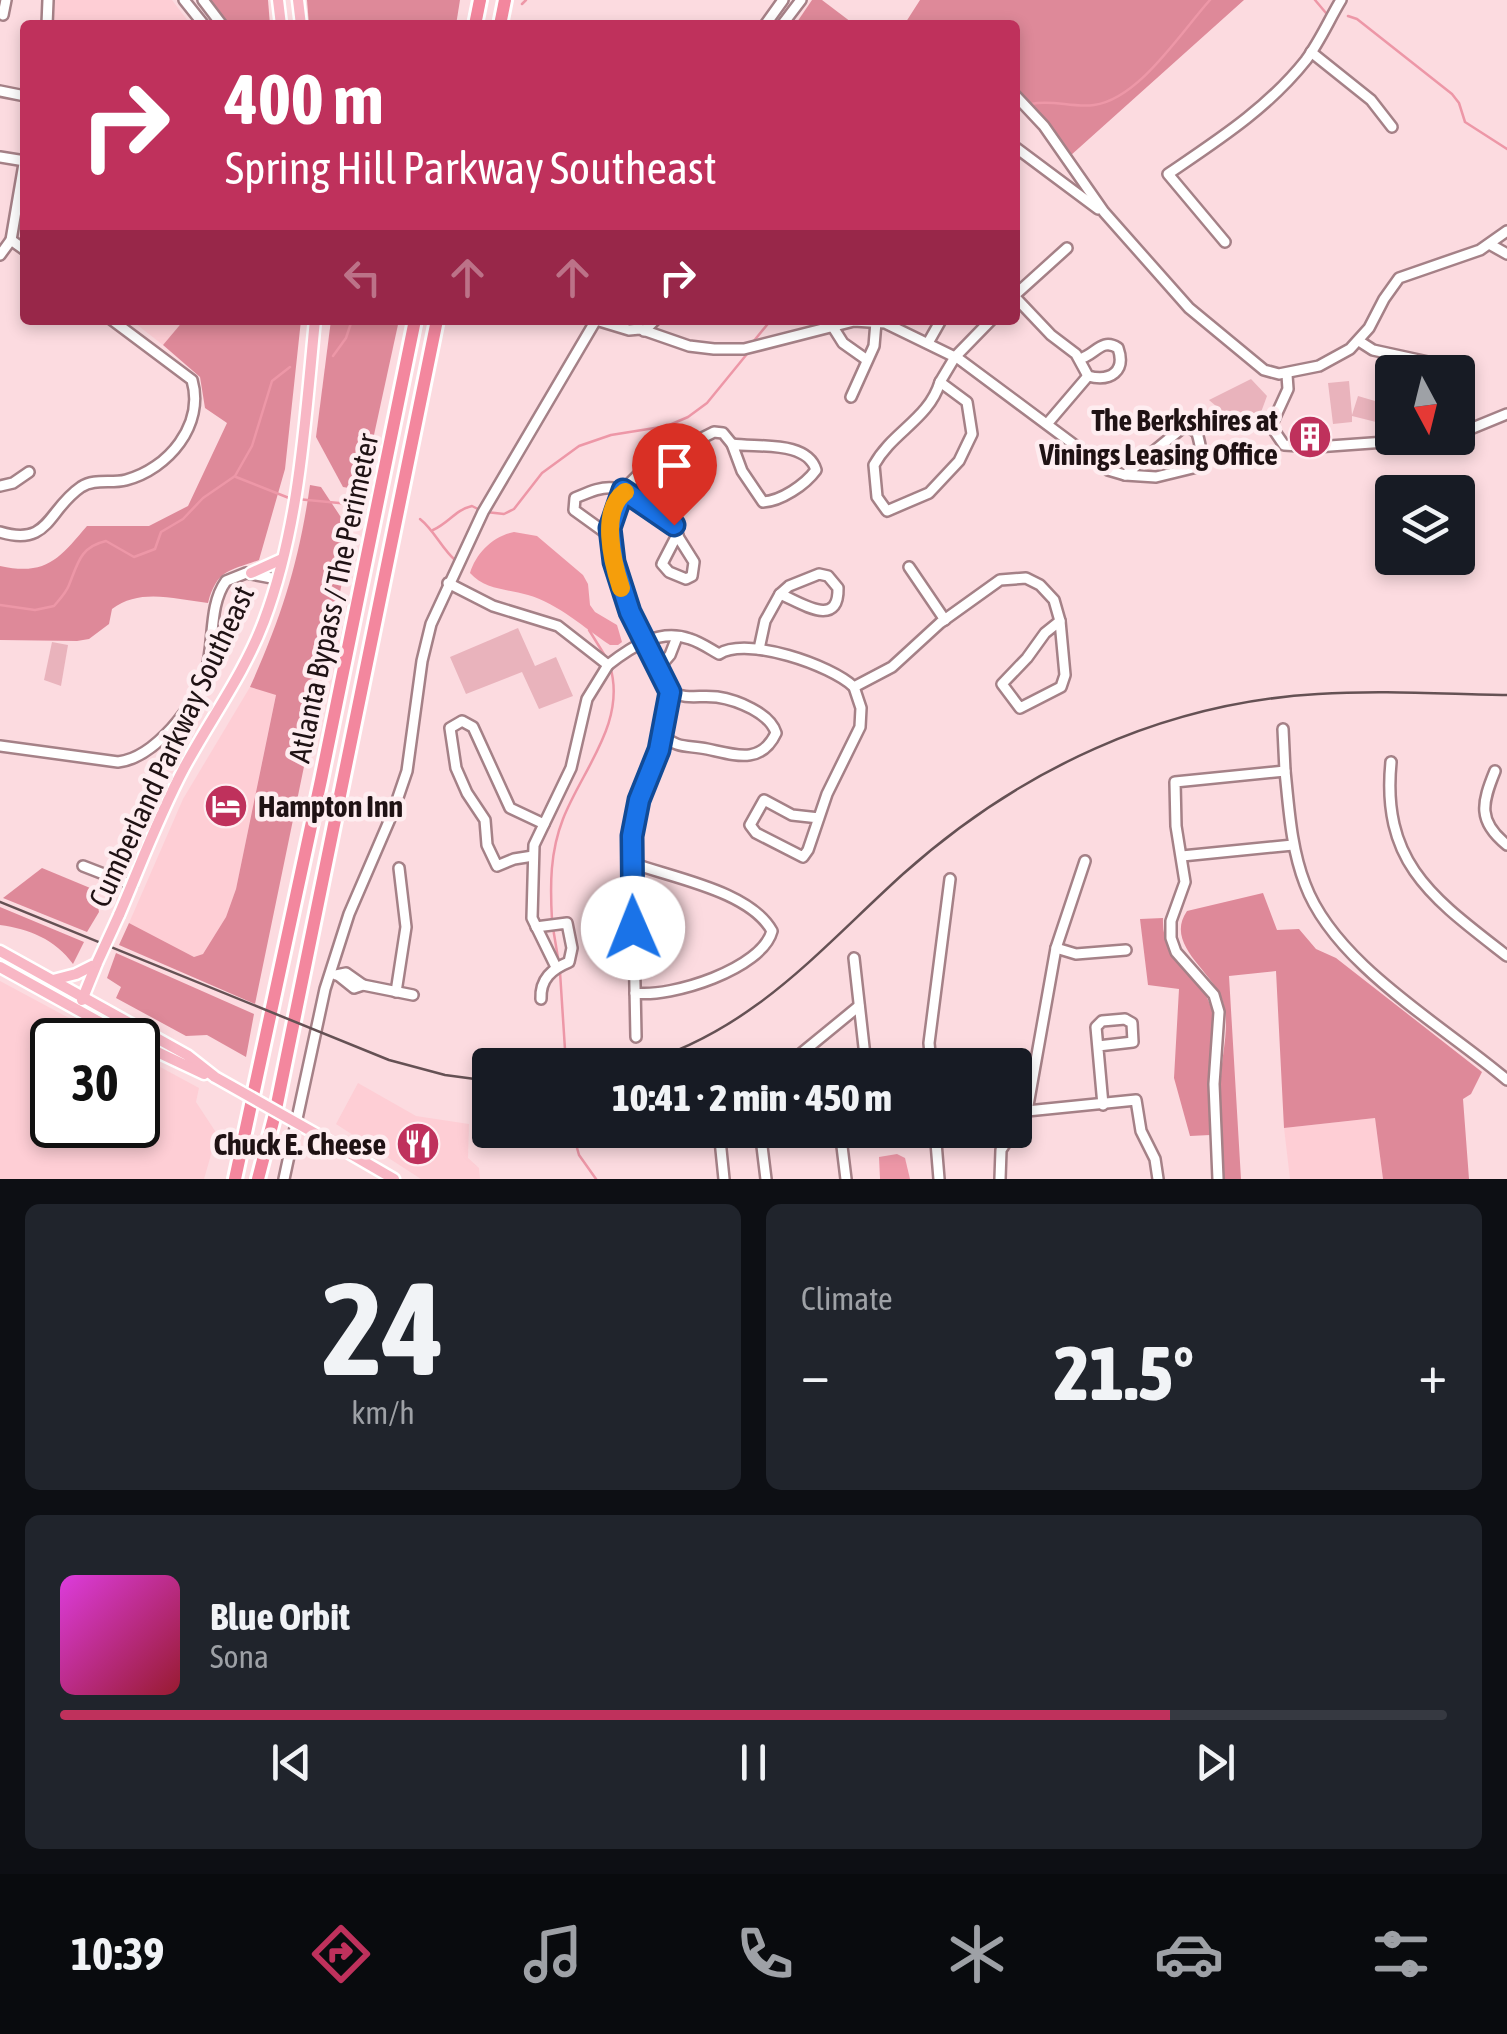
<!DOCTYPE html>
<meta charset="utf-8">
<style>
body{margin:0;font-family:"Asap Condensed",sans-serif;background:#20242c;color:#f1f3f6;height:100vh;display:flex;flex-direction:column;font-size:38px;white-space:nowrap}
*{box-sizing:border-box;margin:0}
p{font-size:32px;color:#9ea1a6}
.icon{flex:none;width:55px;height:55px;fill:none;stroke:currentColor;stroke-width:2;stroke-linecap:round;stroke-linejoin:round}
.map{position:relative;height:1179px;overflow:hidden}
.side{display:flex;flex-direction:column;gap:25px;padding:25px;background:#0d0f14;flex:1}
.side>*{flex:none}
.guide{position:absolute;left:20px;top:20px;width:1000px;height:305px;border-radius:10px;box-shadow:0 5px 15px #0003;background:#bf315c;color:#fff;overflow:hidden}
.needle{width:65px;rotate:173deg}
.controls{position:absolute;left:1375px;top:355px;display:grid;gap:20px}
.controls a{display:grid;place-items:center;width:100px;height:100px;border-radius:10px;background:#171b24;box-shadow:0 5px 15px #0003;font-size:50px}
.speed{position:absolute;left:30px;top:1018px;display:flex;gap:20px;font-size:50px;font-weight:700;text-align:center}
.speed>*{display:grid;place-content:center;width:130px;height:130px;border-radius:50%;background:#171b24;box-shadow:0 5px 15px #0003;line-height:1}
.speed .limit{border:5px solid #111;border-radius:15px;background:#fff;color:#111}
.pin{position:absolute;display:grid;place-items:center;width:85px;height:85px;color:#fff;margin:-102px -42px;border-radius:50% 50% 50% 0;rotate:-45deg;box-shadow:0 0 10px #0007}
.pin .icon{rotate:45deg}
.me{position:absolute;width:110px;margin:-55px;rotate:359deg;stroke-linejoin:round;filter:drop-shadow(0 0 8px #0008)}
.turn{display:flex;align-items:center;gap:35px;height:210px;padding:0 40px;font-size:45px}
.turn .icon{width:130px;height:130px;stroke-width:2.5}
.turn b{display:block;font-size:70px;line-height:85px}
.lanes{display:flex;align-items:center;height:95px;padding:0 40px;background:#0003;justify-content:center;gap:50px;direction:ltr}
.lanes .off{opacity:.35}
.big{font-size:75px;font-weight:800;line-height:1.1}
.side .tile{flex:1;display:flex;flex-direction:column;justify-content:center;gap:15px;min-width:0;padding:0 35px;border-radius:15px;background:#20242c}
.side .dial{align-items:center;gap:0}
.dial b{font-size:130px;line-height:1}
.song{display:flex;align-items:center;gap:30px}
.cover{width:120px;height:120px;border-radius:15px;background:linear-gradient(135deg,hsl(300 70% 55%),hsl(350 70% 35%))}
.played{height:10px;border-radius:5px;background:linear-gradient(90deg,#bf315c 80%,#363941 80%)}
.keys{display:flex;justify-content:space-around;direction:ltr}
.heat{display:flex;justify-content:space-between;align-items:center;font-size:55px;direction:ltr}
.side .tiles{flex:1;display:grid;gap:25px;grid-template-columns:1fr 1fr}
.tile:last-child{grid-column:span 2}
.trip{position:absolute;left:472px;top:1048px;width:560px;height:100px;border-radius:10px;background:#171b24;box-shadow:0 5px 15px #0003;font-weight:800;line-height:100px;text-align:center}
.menu{display:flex;height:160px;justify-content:space-around;align-items:center;background:#090b0e;color:#9ea1a6}
.menu .icon{width:70px;height:70px}
.menu .on{color:#bf315c}
.menu b{font-size:45px;color:#f1f3f6}
.map>svg:first-child{display:block}
.built{fill:#feced5}
.green{fill:#e9b3bc}
.forest{fill:#de8999}
.water{fill:#ed97a7}
.lines{fill:none;stroke-linecap:round;stroke-linejoin:round}
.stream{stroke:#ed97a7;stroke-width:2.5}
.minor-casing{stroke:#a58187;stroke-width:14}
.major-casing{stroke:#fff;stroke-width:15}
.highway-casing{stroke:#fff;stroke-width:18}
.minor{stroke:#fff;stroke-width:9}
.major{stroke:#f8b7c5;stroke-width:10}
.highway{stroke:#f3879e;stroke-width:12}
.rail{stroke:#655154;stroke-width:2.5}
.major-bridge-casing{stroke:#fff;stroke-width:15;stroke-linecap:butt}
.major-bridge{stroke:#f8b7c5;stroke-width:10}
.route-casing{stroke:#114b97;stroke-width:25}
.route{stroke:#1a73e8;stroke-width:18}
.slow{stroke:#f59e0b;stroke-width:18}
.labels{text-anchor:middle;dominant-baseline:central;stroke-width:9;stroke-linejoin:round;paint-order:stroke}
.poi-label{font-size:30px;font-weight:bold;fill:#1f1214;stroke:#feedf0;text-anchor:end}
.street-label{font-size:30px;fill:#1f1214;stroke:#feedf0}
</style>
<div class="map">
<svg width="1507" height="1179" viewBox="0 0 1507 1179">
<rect width="100%" height="100%" fill="#fcdbe0"/>
<g class="built">
<path d="M54,0h118l19,25h-138z"/>
<path d="M131,320h53l-21,25z"/>
<path d="M250,687l26,7 -40,195 -10,28 -23,37 -9,3 -65,-34 54,-124z"/>
<path d="M0,981l110,59h-58v85h86v-70l61,33 -3,14 21,32 -13,45h-204z"/>
<path d="M358,1083l58,33 53,8 -1,34 11,10 1,11h-59l-85,-55z"/>
<path d="M1375,1118l8,61h-93l-6,-51z"/>
</g>
<g class="green">
<path d="M1251,379l16,17 -7,19 -30,3 -21,-18z"/>
<path d="M1349,381l3,34 6,-19 34,10v20l-40,-10v6l-19,2 -5,-41z"/>
<path d="M518,628l17,38 21,-9 17,39 -34,13 -17,-37 -56,22 -16,-37z"/>
<path d="M52,642l16,3 -7,41 -17,-6z"/>
</g>
<g class="forest">
<path d="M210,0h58l2,25h-40z"/>
<path d="M307,0h153l-4,25h-147z"/>
<path d="M812,0h10l33,25h-60z"/>
<path d="M920,0h324l-174,156 -55,-63v-68h-111z"/>
<path d="M184,320h117l-16,149 -26,91c-29,11 -42,9 -51,43 -34,-4 -68,-15 -96,6l-3,15 -20,15 -12,2 -77,-1v-74c46,10 59,-7 87,-40h62l39,-20 39,-83 -22,-15 -5,-31 -37,-32z"/>
<path d="M331,320h68l-37,170 -19,-3 -27,-50z"/>
<path d="M310,485l11,2 31,47 -97,470 -136,-59 10,-22 65,34 9,-3 23,-37 10,-28 40,-194 -26,-8c32,-71 49,-125 60,-202z"/>
<path d="M42,868l53,22 4,22 -12,20 -84,-34z"/>
<path d="M1263,893l14,37 22,-1 17,20 20,9 146,114 -11,22 -8,5 6,80h-86l-8,-61 -91,10 -8,-157 -47,5 12,203h-17c-1,-34 -4,-68 -3,-102 1,-26 10,-53 1,-78 -10,-28 -58,-55 -35,-88z"/>
<path d="M0,907l84,35 -11,22c-18,-25 -44,-35 -73,-39z"/>
<path d="M1163,918c-2,48 40,54 49,93 5,21 -3,41 -3,62 -1,21 1,42 1,62l-20,1 -16,-58 5,-89 -31,-4 -8,-66z"/>
<path d="M116,953l138,61 -8,43 -39,-22 -21,1 -70,-38 5,-11 -14,-9z"/>
</g>
<g class="water">
<path d="M514,532l23,4 46,39 5,9 2,21 5,7 22,13 5,17 -4,3h-8c-26,-17 -51,-41 -82,-50 -20,-6 -43,-5 -58,-22 6,-20 23,-37 44,-41z"/>
<path d="M897,1154l8,4 5,21h-30l-1,-22z"/>
</g>
<g class="lines">
<g class="stream">
<path d="M1315,0l11,13"/>
<path d="M522,4l4,-4"/>
<path d="M1348,16l9,3 95,75 7,9 6,19 42,27"/>
<path d="M1031,104c21,-5 41,4 63,1 45,-6 87,-73 116,-105"/>
<path d="M1015,111l8,-4"/>
<path d="M753,342l18,-22"/>
<path d="M333,356l13,-18 6,-18"/>
<path d="M236,477l53,21"/>
<path d="M297,499l63,6"/>
<path d="M486,512l18,2 10,-5 28,-36 37,-27 32,-11 56,-9 21,-9 19,-14 40,-49"/>
<path d="M420,519c15,12 21,29 36,42"/>
<path d="M433,530c16,-7 22,-20 39,-24l6,3"/>
<path d="M0,605l35,5 19,-4c5,-6 12,-13 15,-21 9,-22 11,-38 37,-44l28,16 21,-8 6,-17 22,-13 20,-21 32,-22 17,-30 20,-65 18,-14"/>
<path d="M589,630l18,29"/>
<path d="M552,920c-2,-35 -2,-68 11,-101 19,-49 64,-97 47,-153"/>
<path d="M553,928l6,36"/>
<path d="M560,972l6,93"/>
<path d="M572,1130l7,25 17,24"/>
</g>
<g class="minor-casing">
<g id="minor">
<path d="M184,0l20,25"/>
<path d="M203,0l19,25"/>
<path d="M3,15l3,-15"/>
<path d="M47,25l1,-25"/>
<path d="M765,25l18,-25"/>
<path d="M782,25l19,-25"/>
<path d="M1311,52l60,48 21,27"/>
<path d="M0,91l25,5"/>
<path d="M1015,95l29,31 60,86 85,96 75,62 15,4 40,-8 31,-17 19,-21 15,-29 15,-21 81,-28 27,-19"/>
<path d="M1015,147l83,62"/>
<path d="M0,157l25,4"/>
<path d="M11,240l14,10"/>
<path d="M1225,242l-57,-68c50,-34 100,-66 138,-114 14,-19 23,-40 35,-60"/>
<path d="M1491,245l16,9"/>
<path d="M0,255l11,-15 14,-82"/>
<path d="M1015,295l52,-47"/>
<path d="M1015,297l36,38 25,19 12,22c23,6 38,-5 30,-28 -17,-11 -23,8 -39,11"/>
<path d="M596,320l33,10 11,-1 49,17 25,3h30l110,-28 31,2 74,36 149,111 17,5"/>
<path d="M831,324l12,19 24,17"/>
<path d="M644,331l11,-11"/>
<path d="M1359,341l14,9 55,12"/>
<path d="M928,343l13,-23"/>
<path d="M1287,375l1,14 -17,37 13,19 32,2 125,-9"/>
<path d="M940,382l27,20 5,32 -13,27 -30,32 -42,18 -10,-14 -3,-32c18,-33 55,-46 66,-83z"/>
<path d="M940,382l15,-25 36,-37"/>
<path d="M851,397l23,-51 2,-24"/>
<path d="M1047,424l41,-48"/>
<path d="M1189,427l8,6c3,10 7,25 0,34l-41,10 -31,-2 56,-46z"/>
<path d="M1458,434l49,-20"/>
<path d="M732,444c25,4 75,-4 84,26 -11,15 -35,31 -53,32l-21,-31z"/>
<path d="M0,486l13,-3 16,-11"/>
<path d="M0,532c50,15 47,-22 81,-45 14,-9 30,-3 45,-7 42,-11 79,-55 66,-100l-80,-60"/>
<path d="M677,535l17,27 -2,14 -6,3 -17,-7 -7,-8z"/>
<path d="M610,536l-36,-26 1,-12c12,-5 26,-12 39,-10 22,3 55,27 64,47"/>
<path d="M909,567l36,53"/>
<path d="M819,574l9,2 10,12c1,42 -38,14 -58,6l9,-8z"/>
<path d="M448,583l45,23 65,20 50,39c23,-18 51,-37 82,-26 10,3 20,10 29,15 28,-18 112,11 135,33l38,-20 48,-44 60,-43 26,-2 14,7 14,15 6,21"/>
<path d="M1060,621l5,54 -4,12 -41,21 -18,-24 25,-26 18,-25z"/>
<path d="M759,649l6,-28 15,-27"/>
<path d="M658,669l12,-14 7,-18"/>
<path d="M1283,729l2,42"/>
<path d="M663,735c14,14 25,10 44,14 28,6 54,16 69,-16 -6,-20 -39,-33 -59,-36 -18,-2 -30,3 -47,-5"/>
<path d="M0,746l118,16c36,-4 78,-56 88,-91 9,-28 2,-65 20,-90l20,-8 31,6"/>
<path d="M1391,762c-10,102 43,137 116,194"/>
<path d="M1495,771c-13,32 -18,50 12,74"/>
<path d="M819,818l-27,-3 -28,-15 -14,25 6,8 47,24 5,-7 19,-56 33,-67 1,-19 -7,-21"/>
<path d="M533,856l-19,3 -17,7 -10,-21 -2,-25 -18,-27 -11,-25 -6,-40 12,-7 11,6 37,81 34,16"/>
<path d="M1182,856l111,-11"/>
<path d="M632,863c41,15 118,28 140,68 -10,38 -101,67 -137,62"/>
<path d="M83,866l49,19"/>
<path d="M536,927l31,-4 5,25 -3,14c-17,7 -29,17 -28,37"/>
<path d="M1056,948l20,6 50,-4"/>
<path d="M854,958l12,107"/>
<path d="M556,967l-24,-49 2,-73 37,-77 16,-69 21,-34"/>
<path d="M336,975l10,-2 17,12"/>
<path d="M339,976l15,12 9,-3 50,10"/>
<path d="M396,992l10,-65 -7,-59"/>
<path d="M636,1037l-4,-201 12,-53 15,-34 11,-57 -49,-104 -7,-25 -4,-35 13,-38 25,-25 66,-33 9,1 9,11"/>
<path d="M1098,1046l35,-4 -1,-19 -7,-4 -23,2 -6,6 7,78"/>
<path d="M787,1065l72,-59"/>
<path d="M931,1065l-2,-22 21,-164"/>
<path d="M1027,1111l29,-163 29,-87"/>
<path d="M719,1130l5,49"/>
<path d="M760,1130l6,49"/>
<path d="M840,1130l6,49"/>
<path d="M935,1130l4,49"/>
<path d="M761,1133l25,-3"/>
<path d="M284,1179l41,-190 24,-75 44,-102 14,-41 15,-110 9,-37 52,-112 113,-192"/>
<path d="M1000,1179l1,-29 26,-39 109,-11 5,31 14,28 3,20"/>
<path d="M1218,1179l-4,-95 5,-72 -5,-17 -38,-43 -5,-14v-17l14,-39 -9,-56 -1,-44 110,-11c4,38 6,77 20,113 30,81 138,141 202,196"/>
</g>
</g>
<g class="major-casing">
<g id="major">
<path d="M278,0l3,25"/>
<path d="M298,0l3,25"/>
<path d="M251,573l31,-14"/>
<path d="M119,915c21,-49 40,-100 65,-147 27,-50 60,-94 80,-147 36,-96 41,-201 51,-301"/>
<path d="M0,951l187,104 28,22"/>
<path d="M0,967l132,73"/>
<path d="M53,980l23,-6 20,-10"/>
<path d="M82,1000l15,-37"/>
<path d="M138,1043l66,31"/>
<path d="M318,1135l76,44"/>
</g>
</g>
<g class="highway-casing">
<g id="highway">
<path d="M475,25l5,-25"/>
<path d="M500,25l5,-25"/>
<path d="M235,1179l86,-399 94,-460"/>
<path d="M258,1179l17,-65 162,-794"/>
</g>
</g>
<use href="#minor" class="minor"/>
<use href="#major" class="major"/>
<use href="#highway" class="highway"/>
<g class="rail">
<path d="M0,902l389,158 56,15 45,6"/>
<path d="M636,1065c117,-34 181,-113 267,-191 116,-104 259,-171 415,-180 63,-4 126,0 189,1"/>
</g>
<g class="major-bridge-casing">
<g id="major-bridge">
<path d="M97,963l22,-48"/>
<path d="M215,1077l103,58"/>
</g>
</g>
<use href="#major-bridge" class="major-bridge"/>
</g>
<g class="lines">
<g class="route-casing">
<path id="route" d="M633,928l-1,-92 7,-36 20,-50 11,-58 -40,-80 -16,-50 -4,-34 13,-38 51,35"/>
</g>
<use href="#route" class="route"/>
<path class="slow" d="M621,588c-9,-27 -21,-78 4,-96"/>
</g>
<defs>
<g id="building-disc" transform="scale(2.25)"><circle r="9.5" fill="#bf315c" stroke="#feedf0"/><path d="M-4-6H4V6H1V3H-1V6H-4ZM-2.5-4.3h1.7v1.8h-1.7ZM.8-4.3h1.7v1.8H.8ZM-2.5-1h1.7V.8h-1.7ZM.8-1h1.7V.8H.8Z" fill="#fff"/></g>
<g id="hotel-disc" transform="scale(2.25)"><circle r="9.5" fill="#bf315c" stroke="#feedf0"/><path d="M-6-4.5h1.5V1H6V5H4.5V3h-9V5H-6ZM-4 0a1.8 1.8 0 1 1 3.6 0ZM.5 0V-2.5h3Q6-2.5 6 0Z" fill="#fff"/></g>
<g id="restaurant-disc" transform="scale(2.25)"><circle r="9.5" fill="#bf315c" stroke="#feedf0"/><path d="M-5-6h1v4h1v-4h1v4h1v-4h1v5L-1.5 .5V6h-2V.5L-5-1ZM5-6V6H3V1.5H1.5Q1.5-4 5-6Z" fill="#fff"/></g>
</defs>
<g fill-rule="evenodd">
<use href="#building-disc" x="1310" y="437"/>
<use href="#hotel-disc" x="226" y="806"/>
<use href="#restaurant-disc" x="418" y="1144"/>
</g>
<g class="labels">
<g class="poi-label">
<text x="1278" y="420">The Berkshires at<tspan x="1278" dy="34">Vinings Leasing Office</tspan></text>
<text x="258" y="806" text-anchor="start">Hampton Inn</text>
<text x="386" y="1144">Chuck E. Cheese</text>
</g>
<g class="street-label">
<text transform="translate(333 598) rotate(-78)">Atlanta Bypass / The Perimeter</text>
<text transform="translate(171 746) rotate(-65)">Cumberland Parkway Southeast</text>
</g>
</g>
</svg>
<div class="controls">
<a><svg class="needle" viewBox="-14 -14 28 28"><path d="M0-13l5 13h-10z" fill="#e53935"/><path d="M0 13l5-13h-10z" fill="#9ea1a6"/></svg></a>
<a><svg class="icon" aria-label="layers" viewBox="0 0 24 24"><path d="M12 4l9 5-9 5-9-5zM3 14l9 5 9-5"/></svg></a>
</div>
<div class="speed"><div class="limit">30</div></div>
<div class="pin" style="left:674px;top:525px;background:#d93025"><svg class="icon" aria-label="arrive" viewBox="0 0 24 24"><path d="M6 21V4h12l-3 4 3 4H6"/></svg></div>
<svg class="me" style="left:633px;top:928px" viewBox="-20 -20 40 40"><circle r="19" fill="#fff"/><path d="M0-13L10 11 0 6-10 11z" fill="#1a73e8"/></svg>
<div class="trip">10:41 · 2 min · 450 m</div>
<div class="guide">
<div class="turn"><svg class="icon" aria-label="right" viewBox="0 0 24 24"><path d="M7 20v-9h11M14 6l5 5-5 5"/></svg><div><b>400 m</b>Spring Hill Parkway Southeast</div></div>
<div class="lanes"><svg class="icon off" aria-label="left" viewBox="0 0 24 24"><path d="M17 20v-9H6M10 6l-5 5 5 5"/></svg><svg class="icon off" aria-label="ahead" viewBox="0 0 24 24"><path d="M12 20V5M6 11l6-6 6 6"/></svg><svg class="icon off" aria-label="ahead" viewBox="0 0 24 24"><path d="M12 20V5M6 11l6-6 6 6"/></svg><svg class="icon" aria-label="right" viewBox="0 0 24 24"><path d="M7 20v-9h11M14 6l5 5-5 5"/></svg></div>
</div>
</div>
<section class="side">
<div class="tiles">
<div class="tile dial"><b>24</b><p>km/h</p></div>
<div class="tile"><p>Climate</p>
<div class="heat"><a>−</a><b class="big">21.5°</b><a>+</a></div>
</div>
<div class="tile">
<div class="song"><i class="cover"></i><div><b>Blue Orbit</b><p>Sona</p></div></div>
<div class="played"></div>
<div class="keys"><svg class="icon" aria-label="previous" viewBox="0 0 24 24"><path d="M18 5L8 12l10 7zM5 5v14"/></svg><svg class="icon" aria-label="pause" viewBox="0 0 24 24"><path d="M8 5v14M16 5v14"/></svg><svg class="icon" aria-label="next" viewBox="0 0 24 24"><path d="M6 5l10 7-10 7zM19 5v14"/></svg></div>
</div>
</div>
</section>
<nav class="menu">
<b>10:39</b>
<svg class="icon on" aria-label="directions" viewBox="0 0 24 24"><path d="M12 3l9 9-9 9-9-9zM9 14v-3h6M13 9l2 2-2 2"/></svg>
<svg class="icon" aria-label="music" viewBox="0 0 24 24"><path d="M9 18V5l10-2v13"/><circle cx="6" cy="18" r="3"/><circle cx="16" cy="16" r="3"/></svg>
<svg class="icon" aria-label="phone" viewBox="0 0 24 24"><path d="M5 4h4l2 5-3 2q2 4 5 5l2-3 5 2v4C11 20 4 13 5 4z"/></svg>
<svg class="icon" aria-label="climate" viewBox="0 0 24 24"><path d="M12 3v18M4 7l16 10M4 17L20 7"/></svg>
<svg class="icon" aria-label="car" viewBox="0 0 24 24"><path d="M5 17H2v-5l4-1 3-4h7l3 4 3 1v5h-3M9 17h6M6 11h13"/><circle cx="7" cy="17" r="2"/><circle cx="17" cy="17" r="2"/></svg>
<svg class="icon" aria-label="filters" viewBox="0 0 24 24"><path d="M4 7h16M4 17h16"/><circle cx="9" cy="7" r="2"/><circle cx="15" cy="17" r="2"/></svg>
</nav>
